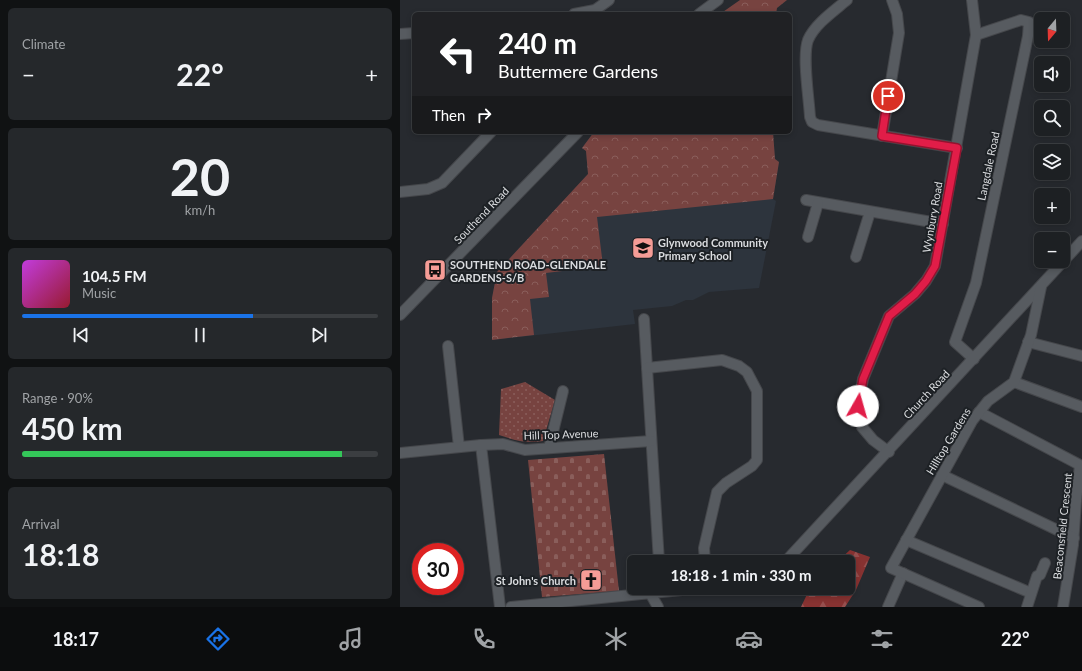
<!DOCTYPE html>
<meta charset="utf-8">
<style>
body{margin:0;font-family:Lato,sans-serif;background:#25282b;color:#f1f3f6;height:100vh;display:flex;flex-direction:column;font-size:15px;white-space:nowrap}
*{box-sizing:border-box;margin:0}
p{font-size:13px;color:#a0a3a6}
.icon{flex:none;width:22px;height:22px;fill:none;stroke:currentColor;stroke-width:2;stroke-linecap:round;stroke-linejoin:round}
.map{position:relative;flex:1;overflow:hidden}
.side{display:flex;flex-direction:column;gap:8px;padding:8px;background:#101213;width:400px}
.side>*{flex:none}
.top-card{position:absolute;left:12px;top:12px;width:380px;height:122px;border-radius:6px;box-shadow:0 2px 6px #0003,0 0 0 1px #3b3e41;background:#202124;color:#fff;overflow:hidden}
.needle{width:26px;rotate:199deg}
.fabs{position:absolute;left:634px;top:12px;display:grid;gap:8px}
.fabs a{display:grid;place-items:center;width:36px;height:36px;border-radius:6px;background:#1d2023;box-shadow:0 2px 6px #0003,0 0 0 1px #3b3e41;font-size:20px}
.speed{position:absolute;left:12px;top:543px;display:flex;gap:8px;font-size:20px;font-weight:700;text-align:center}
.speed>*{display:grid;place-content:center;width:52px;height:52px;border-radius:50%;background:#1d2023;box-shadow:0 2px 6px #0003,0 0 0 1px #3b3e41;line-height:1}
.speed .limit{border:6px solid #d22;background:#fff;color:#111}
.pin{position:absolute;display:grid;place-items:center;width:34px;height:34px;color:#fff;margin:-17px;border:2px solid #fff;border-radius:50%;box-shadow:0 1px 4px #0007}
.me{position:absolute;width:44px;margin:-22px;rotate:7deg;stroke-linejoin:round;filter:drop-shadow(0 0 3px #0008)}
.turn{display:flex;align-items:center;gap:14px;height:84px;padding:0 20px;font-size:18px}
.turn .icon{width:52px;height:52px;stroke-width:2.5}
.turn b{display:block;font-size:28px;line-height:34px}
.then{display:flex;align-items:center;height:38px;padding:0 20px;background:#0003;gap:8px;font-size:15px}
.big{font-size:30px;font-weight:700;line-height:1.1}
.side .card{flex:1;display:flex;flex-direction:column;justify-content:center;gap:6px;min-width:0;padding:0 14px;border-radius:6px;background:#25282b}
.side .dial{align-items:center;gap:0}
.dial b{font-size:52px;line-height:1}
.song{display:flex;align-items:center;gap:12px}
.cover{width:48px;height:48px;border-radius:6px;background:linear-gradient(135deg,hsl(290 70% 55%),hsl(350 70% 35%))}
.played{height:4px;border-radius:2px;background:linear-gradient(90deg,#1a73e8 65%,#3b3e41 65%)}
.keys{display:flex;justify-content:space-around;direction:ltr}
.heat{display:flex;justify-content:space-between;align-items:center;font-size:22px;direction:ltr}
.charge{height:6px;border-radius:3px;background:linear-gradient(90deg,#34c759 90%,#3b3e41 0)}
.trip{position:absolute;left:227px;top:555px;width:228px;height:40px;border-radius:6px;background:#1d2023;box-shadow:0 2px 6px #0003,0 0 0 1px #3b3e41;font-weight:700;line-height:40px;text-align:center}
.dock{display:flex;height:64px;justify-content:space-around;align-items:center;background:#0c0d0e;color:#a0a3a6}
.dock .icon{width:28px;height:28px}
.dock .on{color:#1a73e8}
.dock b{font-size:18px;color:#f1f3f6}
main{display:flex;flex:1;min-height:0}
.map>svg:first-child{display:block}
.built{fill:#2d343d}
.grass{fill:url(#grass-dots)}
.forest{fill:url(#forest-firs)}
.cemetery{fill:url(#cemetery-stones)}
.park{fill:url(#park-crowns)}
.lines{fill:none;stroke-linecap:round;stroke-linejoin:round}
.minor-casing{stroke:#45474b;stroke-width:12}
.minor{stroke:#575b60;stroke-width:10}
.route-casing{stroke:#92132f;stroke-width:10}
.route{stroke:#e11d48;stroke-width:7}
.labels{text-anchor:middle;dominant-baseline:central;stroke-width:4;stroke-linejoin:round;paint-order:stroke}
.street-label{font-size:11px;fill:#dadcdf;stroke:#1d2125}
.poi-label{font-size:11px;font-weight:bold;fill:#dadcdf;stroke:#1d2125;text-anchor:start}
</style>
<main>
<section class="side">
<div class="card"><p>Climate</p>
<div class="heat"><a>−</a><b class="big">22°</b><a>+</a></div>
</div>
<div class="card dial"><b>20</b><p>km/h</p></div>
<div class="card">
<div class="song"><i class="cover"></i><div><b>104.5 FM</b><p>Music</p></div></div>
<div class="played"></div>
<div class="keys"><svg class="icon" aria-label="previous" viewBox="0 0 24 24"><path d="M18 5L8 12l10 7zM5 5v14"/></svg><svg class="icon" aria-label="pause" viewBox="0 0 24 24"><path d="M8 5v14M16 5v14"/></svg><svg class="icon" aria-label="next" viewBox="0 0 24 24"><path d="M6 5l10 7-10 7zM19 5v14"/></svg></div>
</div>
<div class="card"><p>Range · 90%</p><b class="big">450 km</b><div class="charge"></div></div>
<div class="card"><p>Arrival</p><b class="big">18:18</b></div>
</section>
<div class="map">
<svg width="682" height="607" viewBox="0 0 682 607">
<defs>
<pattern id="grass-dots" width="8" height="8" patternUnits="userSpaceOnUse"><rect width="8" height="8" fill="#774340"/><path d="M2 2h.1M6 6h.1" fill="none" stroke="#8a5e5b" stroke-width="1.8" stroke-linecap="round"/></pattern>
<pattern id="forest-firs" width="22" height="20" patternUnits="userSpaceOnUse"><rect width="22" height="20" fill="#873231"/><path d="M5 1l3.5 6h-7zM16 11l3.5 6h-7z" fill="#974f4e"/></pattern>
<pattern id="cemetery-stones" width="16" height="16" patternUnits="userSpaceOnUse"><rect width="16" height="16" fill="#774340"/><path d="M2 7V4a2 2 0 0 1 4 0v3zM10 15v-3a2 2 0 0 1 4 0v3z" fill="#8a5e5b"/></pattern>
<pattern id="park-crowns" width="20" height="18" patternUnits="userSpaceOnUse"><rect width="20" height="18" fill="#774340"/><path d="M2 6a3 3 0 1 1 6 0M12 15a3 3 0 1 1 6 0" fill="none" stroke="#8a5e5b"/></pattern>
</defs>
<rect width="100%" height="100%" fill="#272a2f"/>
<path class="built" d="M194,132h179l2,27 4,3 -6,37 3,2 -17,87 -50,4 -16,8h-7l-14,6 -39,4 2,14 -143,16v-42l5,-26 91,-98 -2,-23 -4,-3z"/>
<path class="grass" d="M125,382l30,18 -12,41c-16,3 -29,-1 -44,-6l2,-46z"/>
<path class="forest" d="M450,550l20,7 -14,33 -11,17h-44l9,-19h38v-26h-11z"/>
<path class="cemetery" d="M204,454l15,137 -77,6 -14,-137z"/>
<g class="park">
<path d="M340,0h47l-10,8 -1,6h-56z"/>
<path d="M194,132h179l2,27 4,3 -6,37 -176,18 6,49 -57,7 3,24 -19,2 4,36 -42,5v-42l5,-26 91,-98 -2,-23 -4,-3z"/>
</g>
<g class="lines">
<g class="minor-casing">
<g id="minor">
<path d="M447,0c-13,11 -32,24 -39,40 -6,16 1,58 2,77l2,5 6,3 139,23"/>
<path d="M174,14l21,-4 14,-10"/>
<path d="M299,14l19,-14"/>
<path d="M0,34l14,-1"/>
<path d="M482,136l17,-103 -2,-19 -5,-14"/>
<path d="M0,192l28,-3 14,-6 49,-51"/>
<path d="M406,200l137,24"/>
<path d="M408,237l10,-34"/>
<path d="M456,257l14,-45"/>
<path d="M0,315l178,-183"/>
<path d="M244,319l15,243"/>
<path d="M628,342l54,14"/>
<path d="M48,346l11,101"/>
<path d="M574,359l-19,-17 21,-59 52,-247 1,-14 -8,-2 -45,15"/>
<path d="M247,368l75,-8 17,6 8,6 10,19v69l-5,6 -26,17 -9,9 -13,56 1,14"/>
<path d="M614,382l68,25"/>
<path d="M579,412l101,53 -4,36 -3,44 -10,62"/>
<path d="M81,445l19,162"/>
<path d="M149,448l14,-57"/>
<path d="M489,452l-16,-12 -11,-13 -4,-20 5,-28 26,-63 26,-22 11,-13 9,-15 41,-231 -4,-35"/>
<path d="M0,453l81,-8 22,-1 22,6 126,-9"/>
<path d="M542,475l132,63"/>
<path d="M506,540l125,53"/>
<path d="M385,562l297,-321"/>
<path d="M250,593l8,14"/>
<path d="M111,607l191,-19"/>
<path d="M488,607l15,-34"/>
<path d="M579,607l-88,-39 81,-147 16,-20 26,-19 17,-47 10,-48"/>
<path d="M627,607l10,-31 3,-1 5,-12"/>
</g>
</g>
<use href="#minor" class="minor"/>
</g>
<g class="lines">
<g class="route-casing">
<path id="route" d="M458,406l5,-27 26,-63 26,-22 11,-13 9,-15 22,-118 -75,-12 6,-40"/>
</g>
<use href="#route" class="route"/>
</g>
<defs>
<g id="school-square" transform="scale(1.15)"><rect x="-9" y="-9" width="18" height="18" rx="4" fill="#f59c96" stroke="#1d2125"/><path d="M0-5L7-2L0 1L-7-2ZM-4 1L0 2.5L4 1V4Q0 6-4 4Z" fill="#111"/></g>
<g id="bus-square" transform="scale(1.15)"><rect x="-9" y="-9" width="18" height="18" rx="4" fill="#f59c96" stroke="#1d2125"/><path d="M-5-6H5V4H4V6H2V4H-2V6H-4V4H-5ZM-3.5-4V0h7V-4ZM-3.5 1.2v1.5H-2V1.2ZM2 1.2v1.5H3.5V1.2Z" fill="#111"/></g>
<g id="church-square" transform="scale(1.15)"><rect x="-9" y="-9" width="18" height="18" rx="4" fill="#f59c96" stroke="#1d2125"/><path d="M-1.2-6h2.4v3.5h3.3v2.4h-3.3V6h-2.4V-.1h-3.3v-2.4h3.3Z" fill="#111"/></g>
</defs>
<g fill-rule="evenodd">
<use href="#school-square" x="243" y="248"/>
<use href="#bus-square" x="35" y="270"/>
<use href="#church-square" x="191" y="580"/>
</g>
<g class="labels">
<g class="street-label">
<text transform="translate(588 166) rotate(-78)">Langdale Road</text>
<text transform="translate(81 215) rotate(-46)">Southend Road</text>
<text transform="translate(532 217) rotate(-80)">Wynbury Road</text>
<text transform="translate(526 394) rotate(-47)">Church Road</text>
<text transform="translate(161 434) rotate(-2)">Hill Top Avenue</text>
<text transform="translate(548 441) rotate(-59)">Hilltop Gardens</text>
<text transform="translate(662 526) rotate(-84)">Beaconsfield Crescent</text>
</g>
<g class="poi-label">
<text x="258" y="242">Glynwood Community<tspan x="258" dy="13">Primary School</tspan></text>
<text x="50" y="264">SOUTHEND ROAD-GLENDALE<tspan x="50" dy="13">GARDENS-S/B</tspan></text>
<text x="176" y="580" text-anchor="end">St John's Church</text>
</g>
</g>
</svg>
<div class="fabs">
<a><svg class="needle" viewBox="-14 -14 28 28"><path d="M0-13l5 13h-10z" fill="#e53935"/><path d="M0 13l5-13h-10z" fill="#a0a3a6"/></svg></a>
<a><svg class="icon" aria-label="sound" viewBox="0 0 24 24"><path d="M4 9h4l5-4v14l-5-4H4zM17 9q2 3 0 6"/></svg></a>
<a><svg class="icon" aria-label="search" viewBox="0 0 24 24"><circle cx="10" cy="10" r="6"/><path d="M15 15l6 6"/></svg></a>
<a><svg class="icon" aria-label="layers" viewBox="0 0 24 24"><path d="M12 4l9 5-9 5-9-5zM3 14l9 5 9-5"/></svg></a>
<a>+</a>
<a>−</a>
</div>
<div class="speed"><div class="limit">30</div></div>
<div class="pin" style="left:488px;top:96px;background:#d93025"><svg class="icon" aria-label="arrive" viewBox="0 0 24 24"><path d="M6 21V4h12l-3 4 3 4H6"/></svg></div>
<svg class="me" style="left:458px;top:406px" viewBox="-20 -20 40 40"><circle r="19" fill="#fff"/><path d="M0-13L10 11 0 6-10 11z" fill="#e11d48"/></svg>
<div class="trip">18:18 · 1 min · 330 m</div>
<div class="top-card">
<div class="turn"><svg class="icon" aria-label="left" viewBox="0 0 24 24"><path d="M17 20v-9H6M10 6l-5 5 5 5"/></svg><div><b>240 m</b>Buttermere Gardens</div></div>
<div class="then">Then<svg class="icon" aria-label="right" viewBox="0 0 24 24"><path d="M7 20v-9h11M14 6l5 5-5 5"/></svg></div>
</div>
</div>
</main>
<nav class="dock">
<b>18:17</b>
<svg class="icon on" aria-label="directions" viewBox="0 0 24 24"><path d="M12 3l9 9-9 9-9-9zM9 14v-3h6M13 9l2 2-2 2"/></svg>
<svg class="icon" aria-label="music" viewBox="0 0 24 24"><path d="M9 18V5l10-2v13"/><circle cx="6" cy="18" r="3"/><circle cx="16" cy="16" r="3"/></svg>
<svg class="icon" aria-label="phone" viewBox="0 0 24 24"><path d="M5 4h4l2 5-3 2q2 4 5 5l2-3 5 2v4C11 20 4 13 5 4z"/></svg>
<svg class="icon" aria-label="climate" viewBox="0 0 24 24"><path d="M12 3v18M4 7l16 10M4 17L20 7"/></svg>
<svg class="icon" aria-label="car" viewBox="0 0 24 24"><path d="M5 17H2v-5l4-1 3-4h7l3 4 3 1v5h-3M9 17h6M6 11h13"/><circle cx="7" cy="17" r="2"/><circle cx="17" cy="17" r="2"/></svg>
<svg class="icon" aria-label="filters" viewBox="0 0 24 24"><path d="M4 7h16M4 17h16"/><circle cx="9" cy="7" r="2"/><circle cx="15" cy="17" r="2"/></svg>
<b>22°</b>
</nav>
